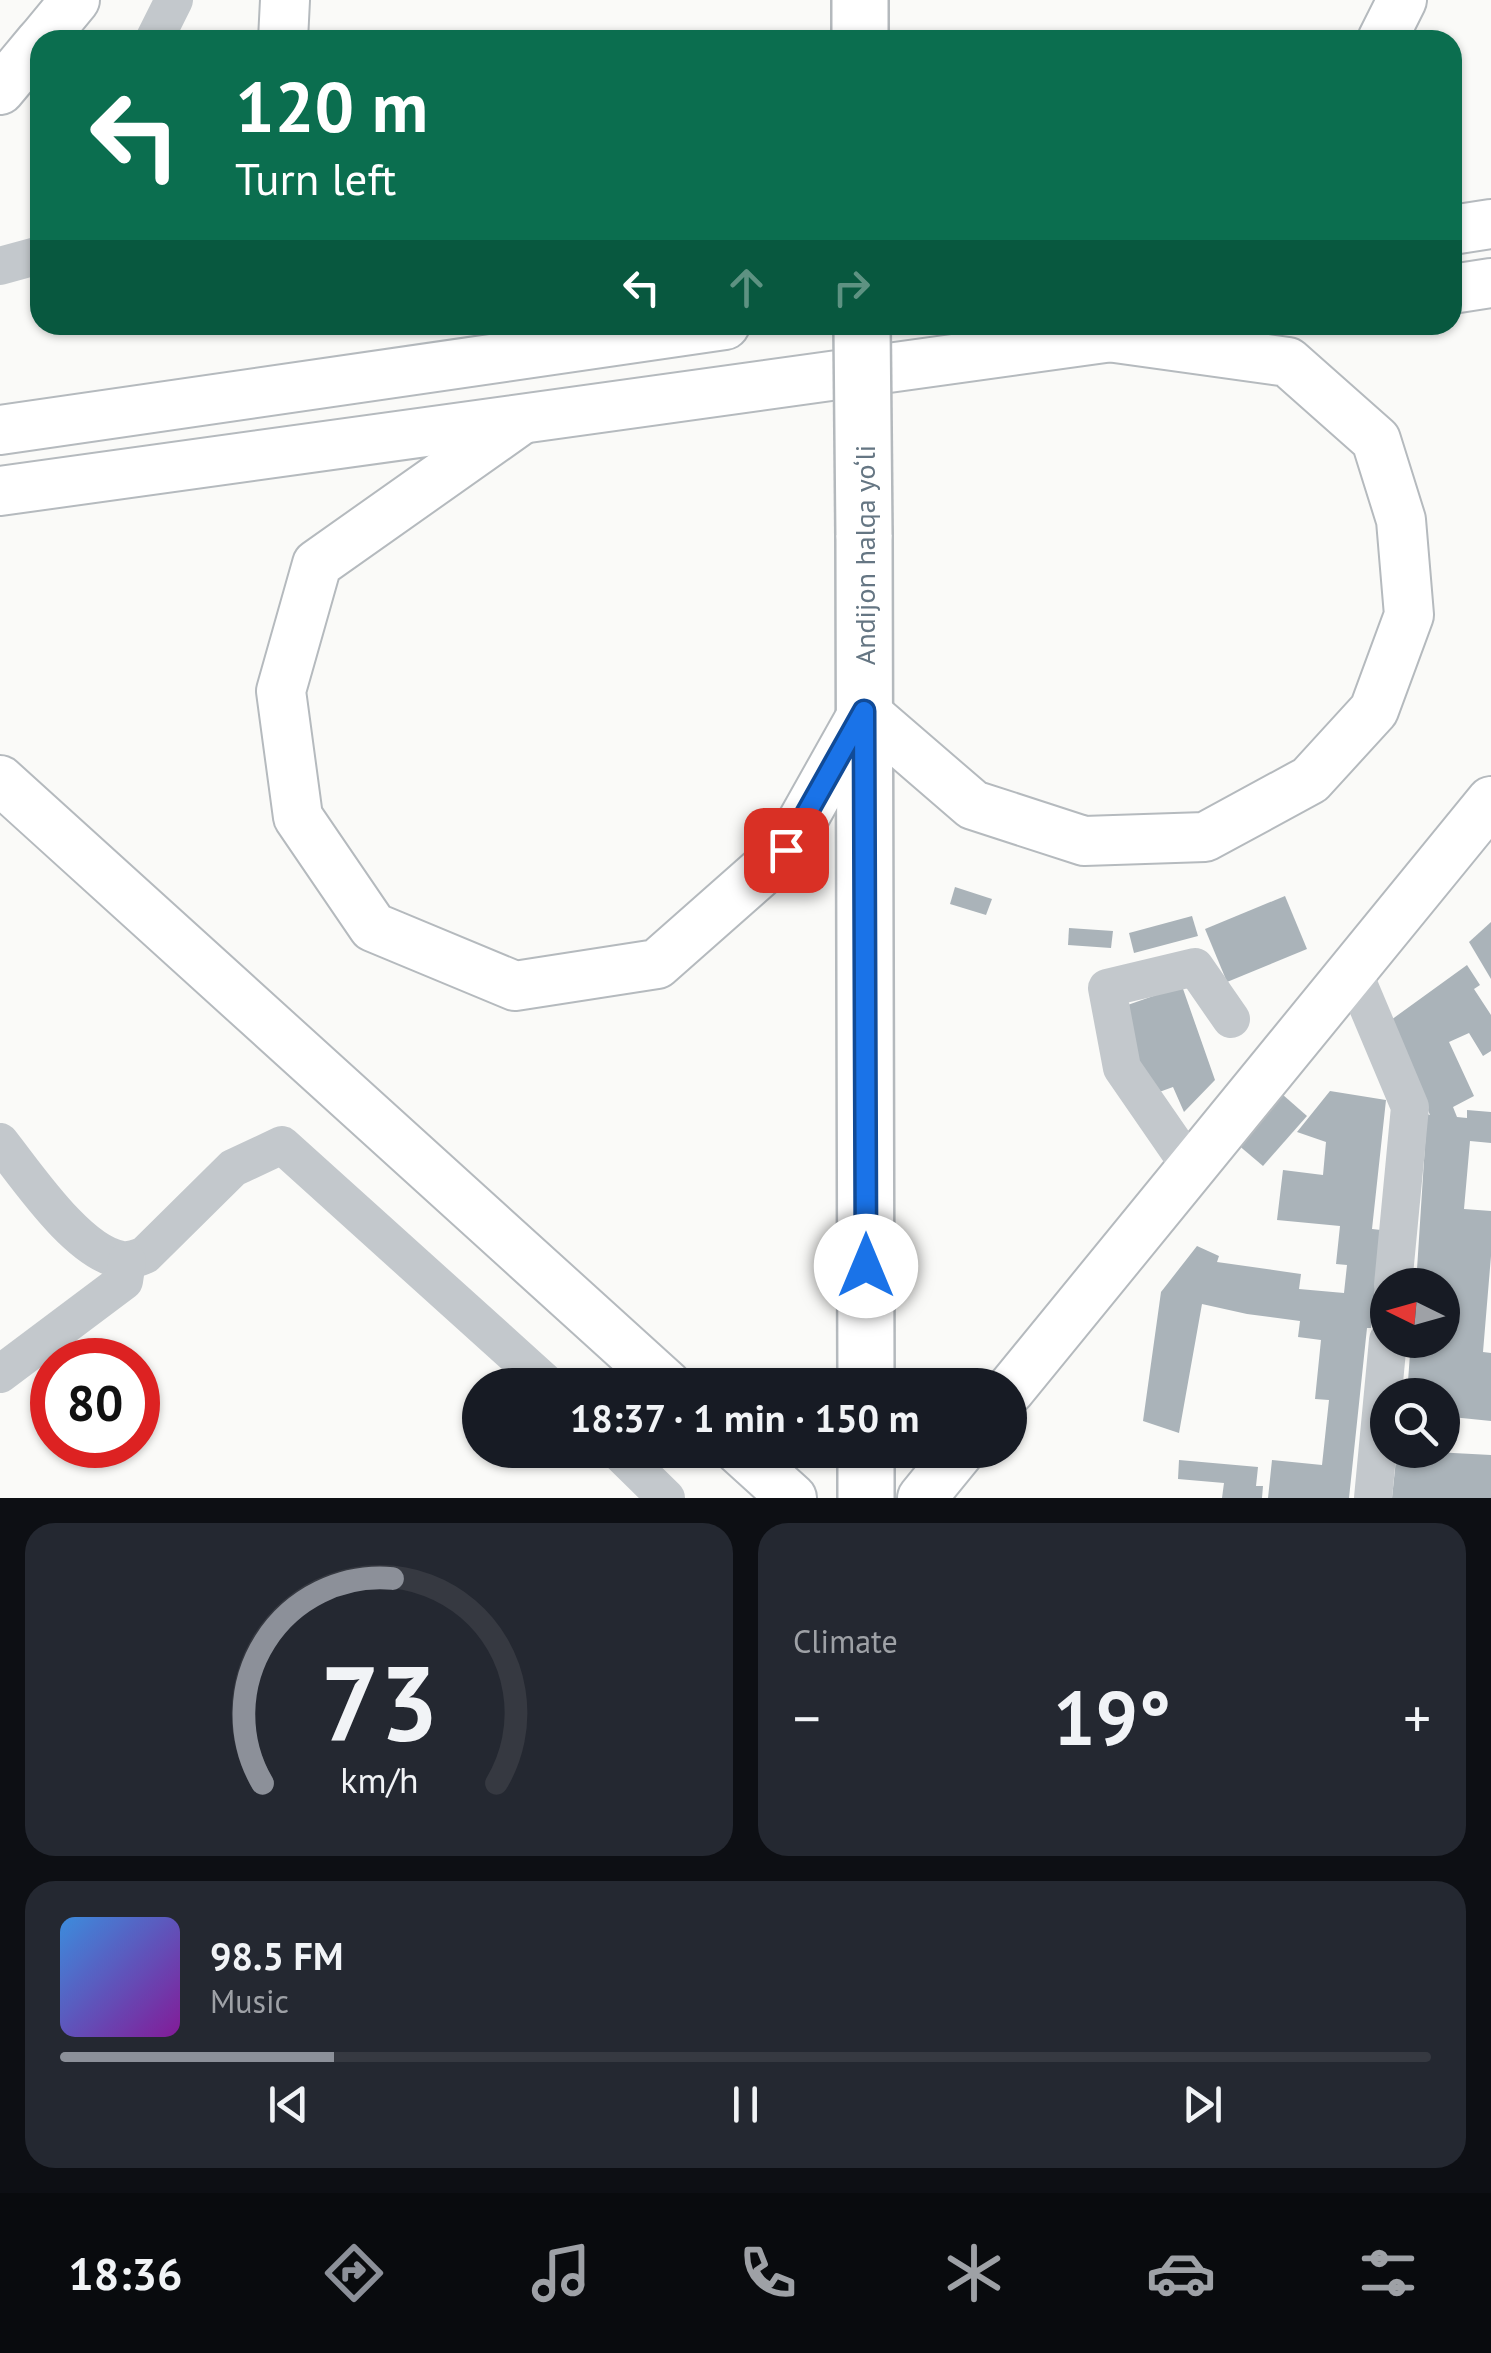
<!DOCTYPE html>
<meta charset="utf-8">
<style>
body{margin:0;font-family:"PT Sans",sans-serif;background:#242831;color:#f1f3f6;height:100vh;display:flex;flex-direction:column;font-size:38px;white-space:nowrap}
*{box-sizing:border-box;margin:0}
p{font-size:32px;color:#9ea1a6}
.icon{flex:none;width:55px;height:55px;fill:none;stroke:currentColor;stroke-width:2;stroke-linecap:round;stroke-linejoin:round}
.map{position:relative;height:1498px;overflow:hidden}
.sheet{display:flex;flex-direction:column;gap:25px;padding:25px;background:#0d0f14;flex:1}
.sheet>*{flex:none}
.guide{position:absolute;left:30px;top:30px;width:1432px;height:305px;border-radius:30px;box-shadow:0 2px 8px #0004;background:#0b6e4f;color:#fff;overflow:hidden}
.needle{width:65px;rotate:275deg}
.controls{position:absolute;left:1370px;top:1268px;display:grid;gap:20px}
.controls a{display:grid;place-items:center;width:90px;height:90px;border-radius:50%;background:#171b24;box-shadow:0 2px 8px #0004;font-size:50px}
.speed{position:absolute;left:30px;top:1338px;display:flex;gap:20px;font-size:50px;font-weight:700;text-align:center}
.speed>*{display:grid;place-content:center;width:130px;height:130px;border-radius:50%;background:#171b24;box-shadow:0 2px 8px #0004;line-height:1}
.speed .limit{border:15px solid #d22;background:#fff;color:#111}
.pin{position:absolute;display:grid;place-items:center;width:85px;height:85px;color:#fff;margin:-42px;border-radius:20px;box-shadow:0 5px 15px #0006}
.me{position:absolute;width:110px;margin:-55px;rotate:0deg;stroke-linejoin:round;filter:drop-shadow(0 0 8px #0008)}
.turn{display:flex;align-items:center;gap:35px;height:210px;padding:0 40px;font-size:45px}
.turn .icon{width:130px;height:130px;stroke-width:2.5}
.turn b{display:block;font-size:70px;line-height:85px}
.lanes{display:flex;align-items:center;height:95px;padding:0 40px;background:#0003;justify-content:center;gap:50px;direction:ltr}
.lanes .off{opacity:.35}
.big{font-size:75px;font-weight:600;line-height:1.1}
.sheet .widget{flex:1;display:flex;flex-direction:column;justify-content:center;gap:15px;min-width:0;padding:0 35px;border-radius:30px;background:#242831}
.sheet .dial{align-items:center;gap:0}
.dial svg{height:260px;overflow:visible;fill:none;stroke:#363941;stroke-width:7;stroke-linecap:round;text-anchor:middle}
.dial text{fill:#f1f3f6;stroke:none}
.song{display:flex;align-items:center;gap:30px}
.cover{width:120px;height:120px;border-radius:15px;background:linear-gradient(135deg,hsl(210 70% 55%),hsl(290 70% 35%))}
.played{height:10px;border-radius:5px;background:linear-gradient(90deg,#8c9099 20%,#363941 20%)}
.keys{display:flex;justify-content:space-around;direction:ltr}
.heat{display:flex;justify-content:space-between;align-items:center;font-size:55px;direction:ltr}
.sheet .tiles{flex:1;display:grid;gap:25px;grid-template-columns:1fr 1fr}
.widget:last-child{grid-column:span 2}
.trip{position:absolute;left:462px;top:1368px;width:565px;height:100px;border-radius:50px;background:#171b24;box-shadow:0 2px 8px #0004;font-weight:600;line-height:100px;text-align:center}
.dock{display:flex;height:160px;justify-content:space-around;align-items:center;background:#090b0e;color:#9ea1a6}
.dock .icon{width:70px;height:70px}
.dock .current{color:#8c9099}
.dock b{font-size:45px;color:#f1f3f6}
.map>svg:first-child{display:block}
.building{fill:#aab3b9}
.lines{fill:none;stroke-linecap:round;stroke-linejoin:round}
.major-casing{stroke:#b5babe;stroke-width:52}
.highway-casing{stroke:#b4b9bd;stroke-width:60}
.minor{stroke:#c3c8cc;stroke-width:38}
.major{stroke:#fff;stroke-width:48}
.highway{stroke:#fff;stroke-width:55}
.highway-bridge-casing{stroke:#b4b9bd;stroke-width:60;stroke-linecap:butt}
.highway-bridge{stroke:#fff;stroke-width:55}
.route-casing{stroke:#114b97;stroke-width:25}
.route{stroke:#1a73e8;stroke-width:18}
.labels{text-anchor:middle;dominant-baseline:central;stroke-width:10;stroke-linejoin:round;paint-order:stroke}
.street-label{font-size:28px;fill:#657683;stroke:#fff}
</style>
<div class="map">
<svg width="1491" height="1498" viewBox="0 0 1491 1498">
<rect width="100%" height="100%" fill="#fafaf8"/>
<g class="building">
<path d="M955,887l37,12 -6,16 -36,-11z"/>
<path d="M1285,896l22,53 -80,33 -22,-53z"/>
<path d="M1192,916l6,20 -64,17 -5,-20z"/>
<path d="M1491,922v57l-22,-37z"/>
<path d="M1069,928l44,3 -2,17 -43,-3z"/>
<path d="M1467,965l13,20 -6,4 17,26v36l-8,5 -14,-23 -20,9 25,54 -21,11 4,10 10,1v-8l24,2v31l-21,-2 -6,68 27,2v45l-8,96 8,1v68l-49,-5v-21h-35l4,-55h31v-55h-26l11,-171 3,1 -39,-95z"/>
<path d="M1182,986l33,94 -31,32 -11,-25 -22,8 -32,-87z"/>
<path d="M1274,1087l33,29 -44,50 -33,-28z"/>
<path d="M1330,1091l56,9 -14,129 9,1 -10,98h-4l-18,170h-81l4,-38 50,5 7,-65 -14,-1 6,-59 -23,-3 2,-16 -53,-7 -45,-10 -23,129 -36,-12 18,-129 36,-46 22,10 -2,6 84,12 -2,15 45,4 3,-28 -11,-1 4,-38 -63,-6 6,-50 40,5 3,-33 -29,-10z"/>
<path d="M1397,1450l94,5v43h-99z"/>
<path d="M1179,1460l79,7 -2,19h7l-1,12h-40l2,-15 -46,-4z"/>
</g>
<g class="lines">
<g class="major-casing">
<g id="major">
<path d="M42,40l33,-40"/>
<path d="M283,40l2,-40"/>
<path d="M1382,40l20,-40"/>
<path d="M0,90l40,-48"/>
<path d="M1452,230l39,-6"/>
<path d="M1452,289l39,-6"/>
<path d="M518,422l-201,142 -36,127 17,126 75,110 142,59 142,-22 129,-114 78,-139 109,94 111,36 121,-4 105,-57 64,-70 35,-95 -8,-95 -25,-80 -88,-78 -180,-25"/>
<path d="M0,430l725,-105"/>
<path d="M0,491l1141,-158"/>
<path d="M0,780l667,605"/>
<path d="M1010,1390l481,-589"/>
<path d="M739,1450l53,48"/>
<path d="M922,1498l39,-48"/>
</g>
</g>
<g class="highway-casing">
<g id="highway">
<path d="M860,0v40"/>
<path d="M864,535l2,850"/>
<path d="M866,1450v48"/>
</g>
</g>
<g class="minor">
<path d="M154,40l20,-40"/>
<path d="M0,266l40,-11"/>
<path d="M1352,969l58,138 -17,178"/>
<path d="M0,1142c27,34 78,111 122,118 8,1 15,-2 23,-5l88,-87 49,-23 266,240"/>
<path d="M1191,1168l-69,-100 -15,-80 88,-21 36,52"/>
<path d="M0,1374l124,-93 3,-20"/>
<path d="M617,1450l49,48"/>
<path d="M1373,1498l15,-158"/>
</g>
<use href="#major" class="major"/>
<use href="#highway" class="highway"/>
<g class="highway-bridge-casing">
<path id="highway-bridge" d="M862,325l2,210"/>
</g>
<use href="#highway-bridge" class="highway-bridge"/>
</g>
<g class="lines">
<g class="route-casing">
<path id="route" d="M786,850l78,-139 2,555"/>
</g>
<use href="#route" class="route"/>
</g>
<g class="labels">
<g class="street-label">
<text transform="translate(864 555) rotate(-90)">Andijon halqa yo‘li</text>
</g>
</g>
</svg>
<div class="controls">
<a><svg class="needle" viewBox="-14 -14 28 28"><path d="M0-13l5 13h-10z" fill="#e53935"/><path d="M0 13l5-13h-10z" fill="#9ea1a6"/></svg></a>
<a><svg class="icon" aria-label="search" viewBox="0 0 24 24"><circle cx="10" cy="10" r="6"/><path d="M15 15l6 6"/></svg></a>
</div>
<div class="speed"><div class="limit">80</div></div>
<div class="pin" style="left:786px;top:850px;background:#d93025"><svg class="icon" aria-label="arrive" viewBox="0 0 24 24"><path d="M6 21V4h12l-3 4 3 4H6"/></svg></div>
<svg class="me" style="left:866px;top:1266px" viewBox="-20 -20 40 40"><circle r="19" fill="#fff"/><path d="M0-13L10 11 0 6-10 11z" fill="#1a73e8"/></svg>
<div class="trip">18:37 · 1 min · 150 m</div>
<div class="guide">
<div class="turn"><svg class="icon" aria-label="left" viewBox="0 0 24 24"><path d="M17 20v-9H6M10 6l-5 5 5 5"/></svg><div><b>120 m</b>Turn left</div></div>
<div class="lanes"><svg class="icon" aria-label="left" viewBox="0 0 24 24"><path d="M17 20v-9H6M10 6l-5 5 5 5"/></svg><svg class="icon off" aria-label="ahead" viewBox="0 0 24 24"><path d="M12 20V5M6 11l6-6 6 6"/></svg><svg class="icon off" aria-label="right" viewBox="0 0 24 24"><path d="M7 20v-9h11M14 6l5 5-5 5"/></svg></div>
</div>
</div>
<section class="sheet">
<div class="tiles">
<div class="widget dial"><svg viewBox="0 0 100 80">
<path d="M14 69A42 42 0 1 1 86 69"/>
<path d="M14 69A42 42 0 0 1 54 6" stroke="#8c9099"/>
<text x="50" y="56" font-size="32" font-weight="700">73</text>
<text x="50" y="72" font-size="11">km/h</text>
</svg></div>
<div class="widget"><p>Climate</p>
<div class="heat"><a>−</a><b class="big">19°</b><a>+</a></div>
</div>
<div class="widget">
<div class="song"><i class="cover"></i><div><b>98.5 FM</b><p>Music</p></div></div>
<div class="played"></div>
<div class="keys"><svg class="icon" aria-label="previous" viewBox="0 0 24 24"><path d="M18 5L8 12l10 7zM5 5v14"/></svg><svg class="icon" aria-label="pause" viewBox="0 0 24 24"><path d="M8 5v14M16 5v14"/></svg><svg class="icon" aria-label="next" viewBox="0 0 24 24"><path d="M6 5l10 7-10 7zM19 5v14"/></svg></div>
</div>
</div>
</section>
<nav class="dock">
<b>18:36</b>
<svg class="icon current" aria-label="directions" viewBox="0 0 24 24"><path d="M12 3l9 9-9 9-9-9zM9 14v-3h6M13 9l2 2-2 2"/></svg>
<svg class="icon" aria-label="music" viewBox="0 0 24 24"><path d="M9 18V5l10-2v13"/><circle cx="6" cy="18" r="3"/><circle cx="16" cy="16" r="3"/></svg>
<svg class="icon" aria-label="phone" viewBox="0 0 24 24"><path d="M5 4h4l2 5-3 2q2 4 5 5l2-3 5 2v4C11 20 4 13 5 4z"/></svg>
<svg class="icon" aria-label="climate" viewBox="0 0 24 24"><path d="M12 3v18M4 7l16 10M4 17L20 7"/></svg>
<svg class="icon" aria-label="car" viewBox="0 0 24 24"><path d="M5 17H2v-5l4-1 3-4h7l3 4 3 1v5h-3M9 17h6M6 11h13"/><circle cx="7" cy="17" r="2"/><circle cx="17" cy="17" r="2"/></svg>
<svg class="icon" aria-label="filters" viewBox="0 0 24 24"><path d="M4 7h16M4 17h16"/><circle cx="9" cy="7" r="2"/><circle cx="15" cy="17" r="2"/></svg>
</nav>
